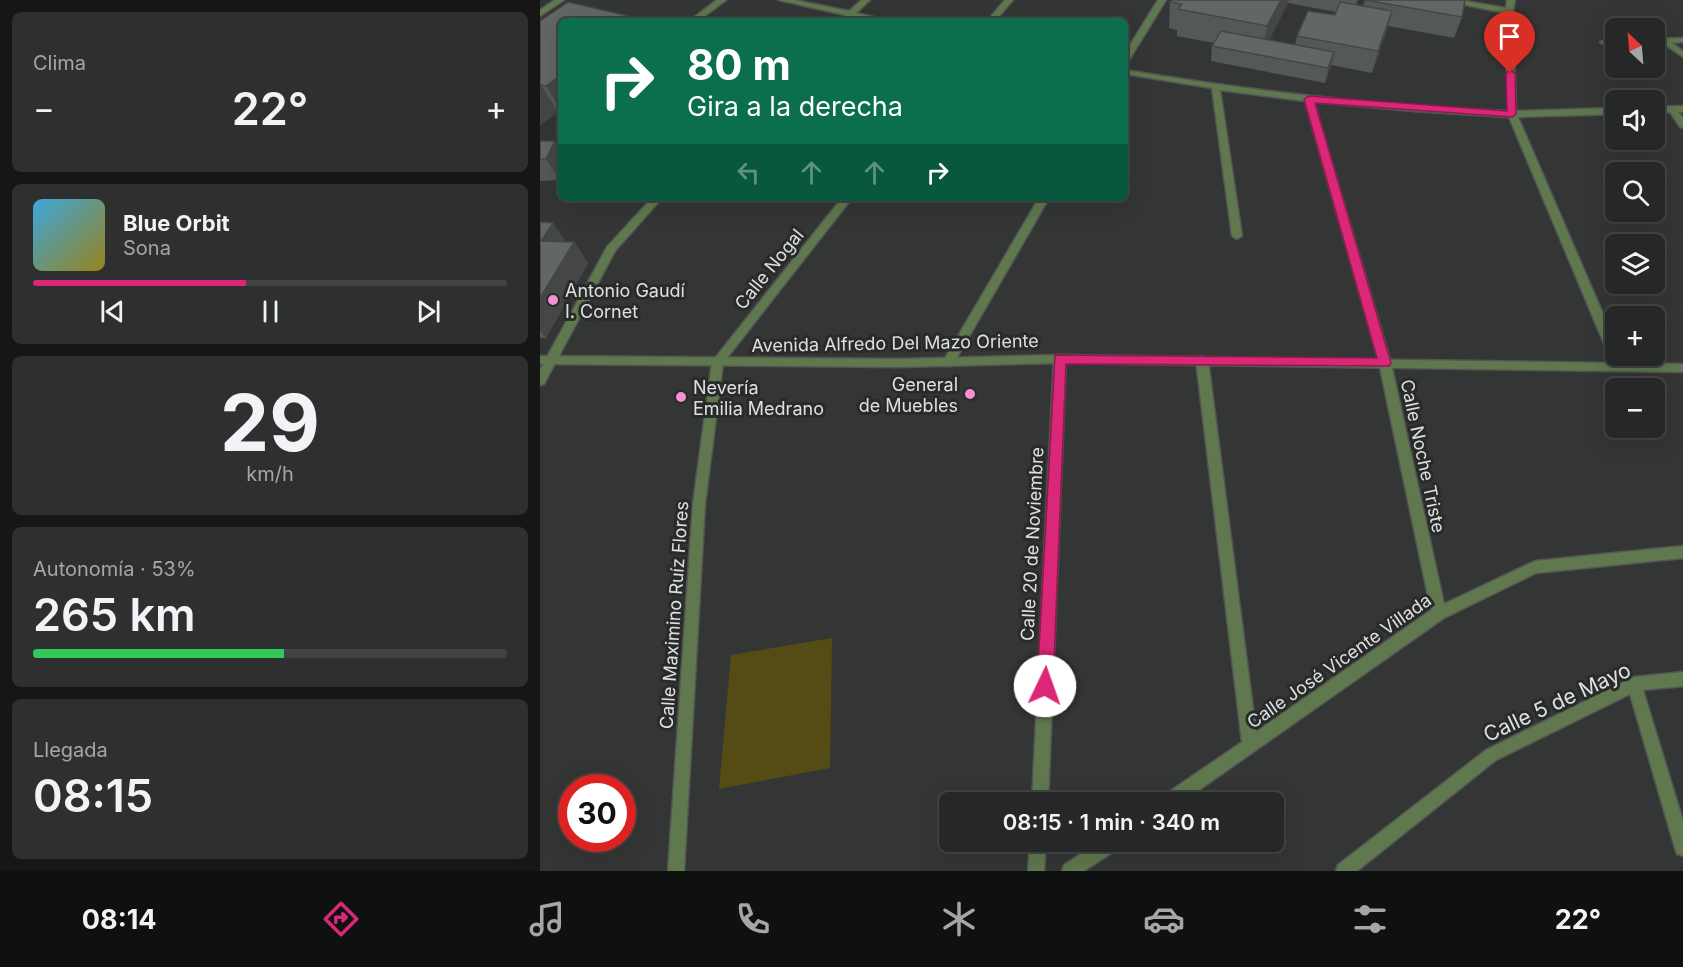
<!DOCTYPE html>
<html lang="es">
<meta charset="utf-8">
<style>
body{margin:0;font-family:Inter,sans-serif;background:#2e302f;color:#f1f3f6;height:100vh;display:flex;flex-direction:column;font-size:22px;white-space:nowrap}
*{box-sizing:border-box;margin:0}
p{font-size:20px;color:#a4a6a7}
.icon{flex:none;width:33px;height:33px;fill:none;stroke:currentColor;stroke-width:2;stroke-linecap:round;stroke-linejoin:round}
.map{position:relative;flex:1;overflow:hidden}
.sheet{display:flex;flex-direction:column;gap:12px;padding:12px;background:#151615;width:540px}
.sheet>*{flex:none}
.top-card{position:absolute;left:18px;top:18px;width:570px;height:183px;border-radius:9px;box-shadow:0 6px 24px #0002,0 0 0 2px #424444;background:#0b6e4f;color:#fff;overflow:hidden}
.needle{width:39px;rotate:334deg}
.fabs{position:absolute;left:1065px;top:18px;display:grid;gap:12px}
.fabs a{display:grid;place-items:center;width:60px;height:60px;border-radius:9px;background:#262827;box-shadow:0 6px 24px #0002,0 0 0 2px #424444;font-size:30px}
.speed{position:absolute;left:18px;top:774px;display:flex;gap:12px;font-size:30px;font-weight:700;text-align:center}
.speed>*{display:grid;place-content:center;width:78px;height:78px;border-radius:50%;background:#262827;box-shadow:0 6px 24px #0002,0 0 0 2px #424444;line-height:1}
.speed .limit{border:9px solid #d22;background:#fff;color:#111}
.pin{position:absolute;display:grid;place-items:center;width:51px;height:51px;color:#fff;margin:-62px -26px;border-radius:50% 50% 50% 0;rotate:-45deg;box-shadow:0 0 6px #0007}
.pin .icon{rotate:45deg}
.me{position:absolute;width:66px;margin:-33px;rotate:3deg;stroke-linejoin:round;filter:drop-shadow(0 0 4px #0008)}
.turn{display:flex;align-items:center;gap:21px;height:126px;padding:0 30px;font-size:27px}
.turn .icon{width:78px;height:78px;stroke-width:2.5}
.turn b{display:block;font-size:42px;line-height:51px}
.lanes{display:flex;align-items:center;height:57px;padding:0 30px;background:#0003;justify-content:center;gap:30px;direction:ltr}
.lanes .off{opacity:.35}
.big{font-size:45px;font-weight:600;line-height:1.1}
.sheet .tile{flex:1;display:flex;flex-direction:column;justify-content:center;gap:9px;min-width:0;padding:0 21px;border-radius:9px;background:#2e302f}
.sheet .dial{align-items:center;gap:0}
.dial b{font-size:78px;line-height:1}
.song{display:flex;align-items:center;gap:18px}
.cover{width:72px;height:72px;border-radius:9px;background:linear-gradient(135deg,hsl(200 70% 55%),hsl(50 70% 35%))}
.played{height:6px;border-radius:3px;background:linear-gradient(90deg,#db2777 45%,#424444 45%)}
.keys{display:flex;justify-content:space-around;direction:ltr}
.heat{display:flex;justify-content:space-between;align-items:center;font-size:33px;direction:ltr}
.charge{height:9px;border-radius:4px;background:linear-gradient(90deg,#34c759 53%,#424444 0)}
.trip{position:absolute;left:399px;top:792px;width:345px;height:60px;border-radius:9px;background:#262827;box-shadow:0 6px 24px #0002,0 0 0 2px #424444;font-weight:600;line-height:60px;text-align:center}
.menu{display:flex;height:96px;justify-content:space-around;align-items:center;background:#0f1010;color:#a4a6a7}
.menu .icon{width:42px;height:42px}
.menu .current{color:#db2777}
.menu b{font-size:27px;color:#f1f3f6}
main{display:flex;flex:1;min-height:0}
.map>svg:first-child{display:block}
.green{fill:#554b15}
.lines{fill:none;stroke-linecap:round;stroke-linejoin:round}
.minor-casing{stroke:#525553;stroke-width:3}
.tertiary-casing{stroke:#525553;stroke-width:3}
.minor{fill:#5f784e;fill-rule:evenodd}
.tertiary{fill:#5f784e;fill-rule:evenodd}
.wall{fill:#555858;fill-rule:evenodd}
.shaded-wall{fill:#454747}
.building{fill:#636666;stroke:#454747;stroke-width:1.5}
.route{fill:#db2777;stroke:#8e194d;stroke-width:1.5}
.poi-dot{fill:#f590d1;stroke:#292b2a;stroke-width:2}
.labels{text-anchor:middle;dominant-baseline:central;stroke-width:6;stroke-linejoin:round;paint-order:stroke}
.street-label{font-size:18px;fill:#dee0df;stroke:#292b2a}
.poi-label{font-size:18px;fill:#dee0df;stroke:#292b2a;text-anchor:start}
.near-street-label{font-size:21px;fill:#dee0df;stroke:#292b2a}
</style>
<main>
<section class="sheet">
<div class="tile"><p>Clima</p>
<div class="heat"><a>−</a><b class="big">22°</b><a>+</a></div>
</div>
<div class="tile">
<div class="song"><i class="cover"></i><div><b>Blue Orbit</b><p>Sona</p></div></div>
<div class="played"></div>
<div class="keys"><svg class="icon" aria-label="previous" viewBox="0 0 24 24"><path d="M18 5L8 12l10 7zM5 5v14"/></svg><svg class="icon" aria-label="pause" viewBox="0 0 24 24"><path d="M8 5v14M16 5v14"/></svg><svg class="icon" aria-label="next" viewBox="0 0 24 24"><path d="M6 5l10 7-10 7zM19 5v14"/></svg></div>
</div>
<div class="tile dial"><b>29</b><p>km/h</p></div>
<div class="tile"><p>Autonomía · 53%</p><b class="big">265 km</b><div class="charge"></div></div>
<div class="tile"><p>Llegada</p><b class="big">08:15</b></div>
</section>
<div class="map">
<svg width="1143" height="871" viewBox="0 0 1143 871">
<rect width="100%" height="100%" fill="#333634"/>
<path class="green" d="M292,638l-2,130 -111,21 12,-134z"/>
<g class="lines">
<g class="minor-casing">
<g id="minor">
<path d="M15,0h9l-24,16v-6z"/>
<path d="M177,0h9l-28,21h-9z"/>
<path d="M239,0h15l55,11 13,-11h8l-14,13 34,8h-15l-23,-5 -6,4 -4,-2 3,-3z"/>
<path d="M465,0h8l-18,21h-8z"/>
<path d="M618,0h8l-37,60 -4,2v-9z"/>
<path d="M902,0h17l47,8 1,-8h8l-2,11 3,100 100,-3v6l-98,3 98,227v12h5l4,9 -6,4 -6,-4 -104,-248 -95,-6 -100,-9 77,261 53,241 91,-43 148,-15v12l-147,15 -92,45 -262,184h-21l2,-6 79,-54 -46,-382 2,-3 4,-1 6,4 48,372 175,-122 -52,-247 -74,-262 -85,-11 22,146 -5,3 -5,-3 -20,-148 -87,-14v-4c127,21 254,36 383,41l-3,-98z"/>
<path d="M1143,38v4l-11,1 11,8v6l-20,-14h-9v-4z"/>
<path d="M1076,39v4l-12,1 -4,-2z"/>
<path d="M1143,106v6h-5l5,6v10l-3,-1 -10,-15 -16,1v-6z"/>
<path d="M112,198h10l-47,53 -71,133 -4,1v-15l67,-123z"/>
<path d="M302,198h10l-129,165 -18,141 -21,367h-16l25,-367 19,-142z"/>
<path d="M499,198h10l-97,168h-8l-2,-3 2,-3z"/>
<path d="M520,355l6,4 -18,443h-16l22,-443z"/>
<path d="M1143,672v14l-40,4 40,131v35l-6,-2 -2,-6 -45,-154 -134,66 -139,111h-21l2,-6 148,-115 148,-73z"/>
<path d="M490,842h16l-2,29h-16z"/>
<path d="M559,842h22l-2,6 -35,23h-22l2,-6z"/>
</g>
</g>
<g class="tertiary-casing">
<path id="tertiary" d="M520,355l623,9v8l-623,-9 -161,4 -359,-3v-8l359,3z"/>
</g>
<use href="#minor" class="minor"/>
<use href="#tertiary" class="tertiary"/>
</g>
<g class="wall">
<path d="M632,0h186l-2,4 7,2 2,-6 97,17 -8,21 -66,-12 -16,47 -41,-8 -6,18 -114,-22 1,-15 2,-3 -37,-7v-6l-8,-2 1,-26zM748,3l48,9 -1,3 -38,21 -2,9 -26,-5z"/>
<path d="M0,21h21v92l-3,-1 -18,13z"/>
<path d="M0,141l20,39 -20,1z"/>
<path d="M0,222l26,20h8l14,21 -42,75h-6z"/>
</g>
<g class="shaded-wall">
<path d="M741,0h8l-1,3 -26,50 5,-27z"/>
<path d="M852,11l-6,21 -14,41 6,-22z"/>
<path d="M794,52l-3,15 -6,16 3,-15z"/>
<path d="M21,75v35l-15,-24z"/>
<path d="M1,85l17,27 -18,13v-39z"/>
<path d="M15,141l6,9v28l-1,2 -14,-21z"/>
<path d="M13,223l15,21 -27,-3z"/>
<path d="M34,242l14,21 -42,75 -6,-7v-33z"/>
</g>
<g class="building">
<path d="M632,0h109l-14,26 -89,-17 4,-5 -12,-2z"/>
<path d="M825,0h100l-3,17z"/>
<path d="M28,2l69,16 -3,3h-73v54l-15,11 -5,-1 -1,1v-65z"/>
<path d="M800,2l52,9 -14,40 -81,-15 11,-25 27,4z"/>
<path d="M681,31l113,21 -6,16 -116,-22z"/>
<path d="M0,141h15l-9,18h-6z"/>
<path d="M0,222l13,1 -12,18 33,1 -34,56z"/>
</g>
<path class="route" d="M970,70l5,3 1,41 -4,3 -197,-14 76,260 -2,3 -323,-2 -13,322 -2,5 -6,3 -6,-3 -2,-5 18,-331 322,3 -73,-259 5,-3 198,15 -1,-38z"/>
<g class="poi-dot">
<circle cx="13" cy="300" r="6"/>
<circle cx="430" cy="394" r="6"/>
<circle cx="141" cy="397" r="6"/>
</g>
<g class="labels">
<g class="street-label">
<text transform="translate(229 269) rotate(-51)">Calle Nogal</text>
<text transform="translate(355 343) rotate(-1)">Avenida Alfredo Del Mazo Oriente</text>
<text transform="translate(883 456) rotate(78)">Calle Noche Triste</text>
<text transform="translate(492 544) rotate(-87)">Calle 20 de Noviembre</text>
<text transform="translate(134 615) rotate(-86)">Calle Maximino Ruíz Flores</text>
<text transform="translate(799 661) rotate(-35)">Calle José Vicente Villada</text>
</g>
<g class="poi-label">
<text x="25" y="290">Antonio Gaudí<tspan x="25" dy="21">I. Cornet</tspan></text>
<text x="418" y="384" text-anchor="end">General<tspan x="418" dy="21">de Muebles</tspan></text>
<text x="153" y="387">Nevería<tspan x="153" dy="21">Emilia Medrano</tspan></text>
</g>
<g class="near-street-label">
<text transform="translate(1017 702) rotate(-25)">Calle 5 de Mayo</text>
</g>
</g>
</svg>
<div class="fabs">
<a><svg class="needle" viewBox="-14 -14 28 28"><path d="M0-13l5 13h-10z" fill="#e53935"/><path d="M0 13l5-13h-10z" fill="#a4a6a7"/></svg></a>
<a><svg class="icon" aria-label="sound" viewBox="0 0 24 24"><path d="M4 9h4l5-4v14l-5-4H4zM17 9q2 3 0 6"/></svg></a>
<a><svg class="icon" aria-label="search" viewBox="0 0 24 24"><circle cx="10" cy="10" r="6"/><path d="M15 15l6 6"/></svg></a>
<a><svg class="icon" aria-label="layers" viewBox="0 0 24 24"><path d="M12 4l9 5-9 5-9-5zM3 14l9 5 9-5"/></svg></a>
<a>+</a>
<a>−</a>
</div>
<div class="speed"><div class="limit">30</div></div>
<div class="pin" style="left:970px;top:73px;background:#d93025"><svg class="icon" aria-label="arrive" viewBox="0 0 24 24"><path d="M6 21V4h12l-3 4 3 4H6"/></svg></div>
<svg class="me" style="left:505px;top:686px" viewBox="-20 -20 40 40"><circle r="19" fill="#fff"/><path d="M0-13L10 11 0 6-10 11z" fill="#db2777"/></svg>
<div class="trip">08:15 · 1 min · 340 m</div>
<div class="top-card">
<div class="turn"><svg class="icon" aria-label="right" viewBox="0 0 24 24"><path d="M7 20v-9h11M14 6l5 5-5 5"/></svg><div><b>80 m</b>Gira a la derecha</div></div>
<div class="lanes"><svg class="icon off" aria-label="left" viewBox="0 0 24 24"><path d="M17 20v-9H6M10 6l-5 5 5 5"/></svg><svg class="icon off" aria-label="ahead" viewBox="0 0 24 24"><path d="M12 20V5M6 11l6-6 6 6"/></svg><svg class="icon off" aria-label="ahead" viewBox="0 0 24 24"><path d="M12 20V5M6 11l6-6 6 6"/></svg><svg class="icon" aria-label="right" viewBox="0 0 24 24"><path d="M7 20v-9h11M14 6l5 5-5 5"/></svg></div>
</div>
</div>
</main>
<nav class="menu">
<b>08:14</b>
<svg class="icon current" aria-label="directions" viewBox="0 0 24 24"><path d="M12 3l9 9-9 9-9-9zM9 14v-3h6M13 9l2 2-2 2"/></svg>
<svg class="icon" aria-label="music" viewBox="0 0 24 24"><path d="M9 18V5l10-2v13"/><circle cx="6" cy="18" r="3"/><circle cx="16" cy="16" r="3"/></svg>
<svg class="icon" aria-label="phone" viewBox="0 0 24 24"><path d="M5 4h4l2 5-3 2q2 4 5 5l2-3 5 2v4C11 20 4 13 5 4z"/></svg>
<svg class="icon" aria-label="climate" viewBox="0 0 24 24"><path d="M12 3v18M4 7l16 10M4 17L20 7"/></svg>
<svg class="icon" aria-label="car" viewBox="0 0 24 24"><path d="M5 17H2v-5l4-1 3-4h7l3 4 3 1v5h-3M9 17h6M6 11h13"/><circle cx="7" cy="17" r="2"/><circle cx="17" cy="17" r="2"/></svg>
<svg class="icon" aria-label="filters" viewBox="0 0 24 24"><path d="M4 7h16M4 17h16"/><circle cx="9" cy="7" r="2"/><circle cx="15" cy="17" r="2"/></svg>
<b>22°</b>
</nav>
